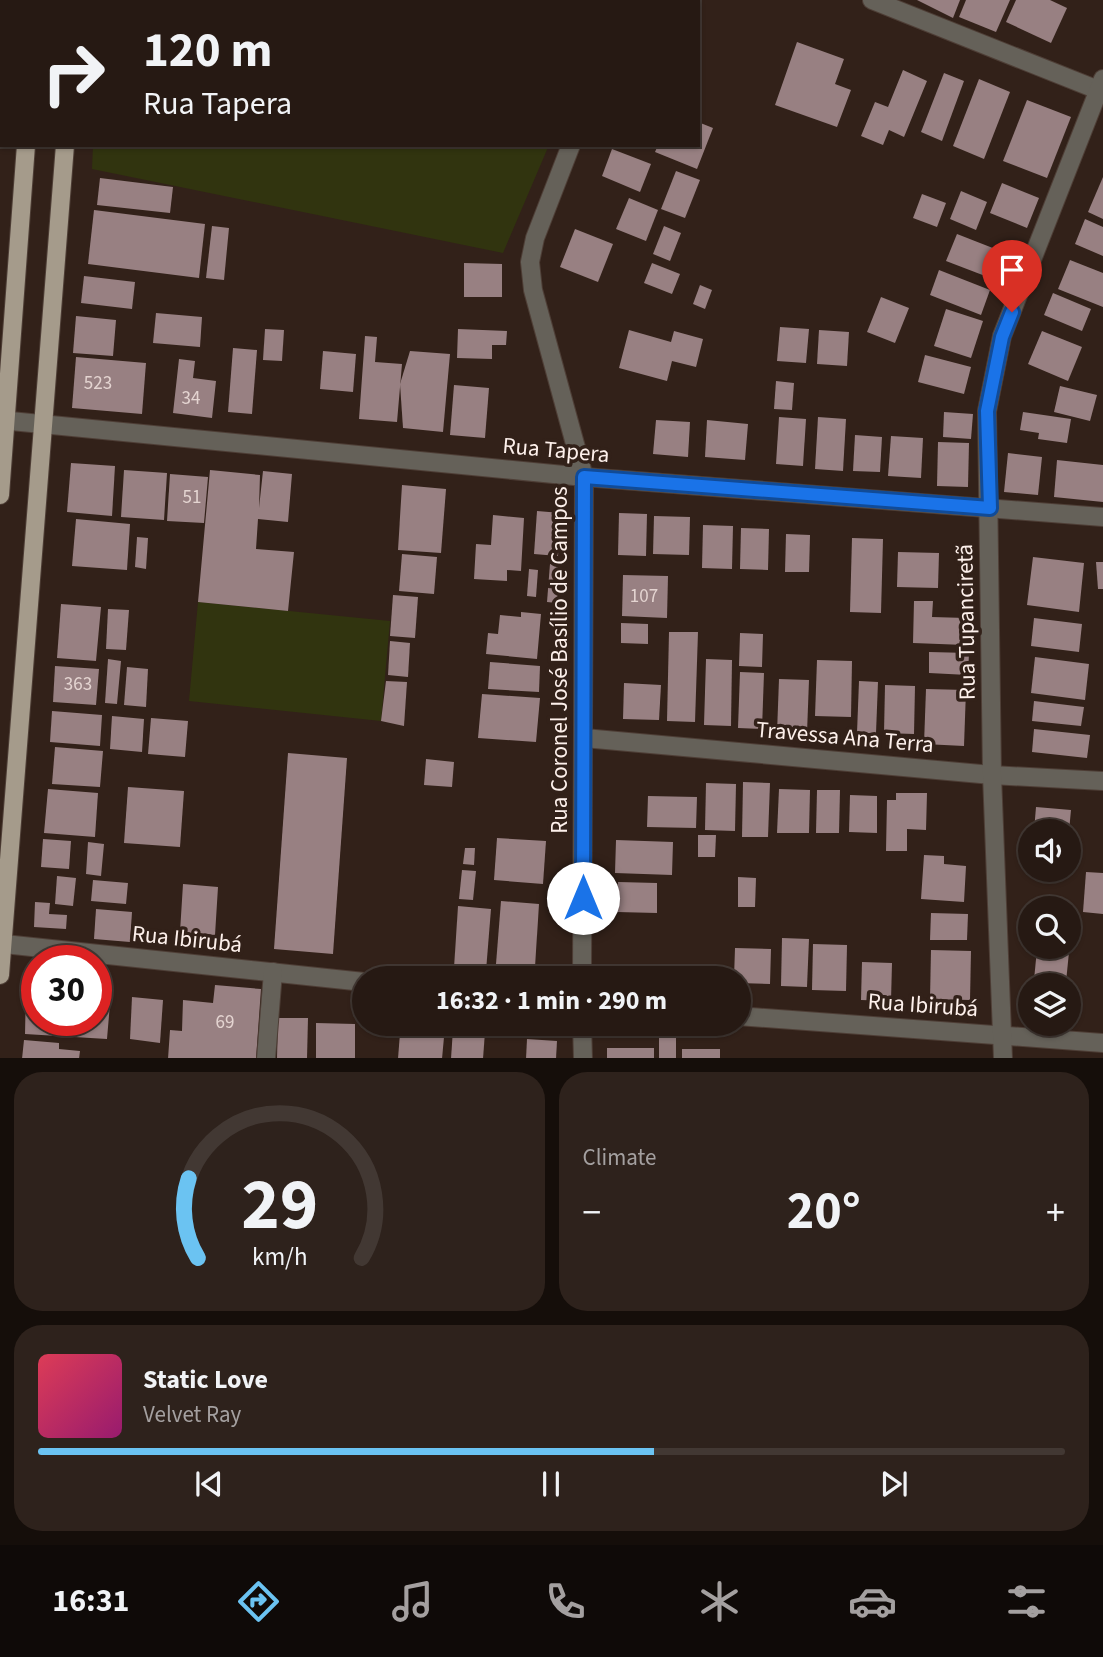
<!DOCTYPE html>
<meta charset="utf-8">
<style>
body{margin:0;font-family:"Source Sans 3",sans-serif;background:#2e221c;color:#f1f3f6;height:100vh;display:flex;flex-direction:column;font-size:26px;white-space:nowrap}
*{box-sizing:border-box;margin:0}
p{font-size:23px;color:#a4a0a0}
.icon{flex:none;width:38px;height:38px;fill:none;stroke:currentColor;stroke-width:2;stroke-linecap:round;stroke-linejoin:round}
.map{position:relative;height:1058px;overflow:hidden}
.drawer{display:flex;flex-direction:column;gap:14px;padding:14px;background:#150e0a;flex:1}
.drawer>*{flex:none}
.banner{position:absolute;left:0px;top:0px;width:700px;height:147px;box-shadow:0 2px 5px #0004,0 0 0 2px #423833;background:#261913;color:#f1f3f6;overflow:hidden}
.tools{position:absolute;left:1018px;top:819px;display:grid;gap:14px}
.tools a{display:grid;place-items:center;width:63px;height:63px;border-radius:50%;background:#261913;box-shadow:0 2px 5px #0004,0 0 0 2px #423833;font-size:35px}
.speed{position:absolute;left:21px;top:945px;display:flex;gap:14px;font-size:35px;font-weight:700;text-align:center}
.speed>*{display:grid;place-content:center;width:91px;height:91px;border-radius:50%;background:#261913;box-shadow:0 2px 5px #0004,0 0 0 2px #423833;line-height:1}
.speed .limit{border:10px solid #d22;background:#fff;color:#111}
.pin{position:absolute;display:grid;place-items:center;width:60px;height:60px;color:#fff;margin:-72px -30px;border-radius:50% 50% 50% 0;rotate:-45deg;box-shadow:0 0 7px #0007}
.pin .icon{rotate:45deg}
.me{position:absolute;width:77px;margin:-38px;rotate:0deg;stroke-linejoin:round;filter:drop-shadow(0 0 5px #0008)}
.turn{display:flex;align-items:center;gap:24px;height:147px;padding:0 28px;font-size:32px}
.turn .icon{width:91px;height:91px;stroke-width:2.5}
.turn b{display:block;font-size:49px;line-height:60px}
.big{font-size:52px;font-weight:700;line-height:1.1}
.drawer .card{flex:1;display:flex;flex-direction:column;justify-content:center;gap:10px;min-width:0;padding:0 24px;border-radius:28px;background:#2e221c}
.drawer .dial{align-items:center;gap:0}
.dial svg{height:182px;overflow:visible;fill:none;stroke:#423833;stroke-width:7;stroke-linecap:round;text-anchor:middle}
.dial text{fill:#f1f3f6;stroke:none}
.song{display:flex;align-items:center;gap:21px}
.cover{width:84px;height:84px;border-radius:10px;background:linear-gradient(135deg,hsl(350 70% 55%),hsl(320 70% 35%))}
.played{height:7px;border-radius:4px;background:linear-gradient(90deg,#6bc3f2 60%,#423833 60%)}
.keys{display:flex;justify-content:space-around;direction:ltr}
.heat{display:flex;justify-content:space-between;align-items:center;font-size:38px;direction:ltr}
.drawer .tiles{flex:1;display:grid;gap:14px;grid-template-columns:1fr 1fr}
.card:last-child{grid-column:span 2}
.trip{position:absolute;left:352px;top:966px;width:399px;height:70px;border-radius:35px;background:#261913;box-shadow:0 2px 5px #0004,0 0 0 2px #423833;font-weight:700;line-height:70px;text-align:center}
.menu{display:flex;height:112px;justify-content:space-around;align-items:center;background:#0f0a08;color:#a4a0a0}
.menu .icon{width:49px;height:49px}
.menu .current{color:#6bc3f2}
.menu b{font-size:32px;color:#f1f3f6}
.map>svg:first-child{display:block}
.green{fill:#31340f}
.building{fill:#988082}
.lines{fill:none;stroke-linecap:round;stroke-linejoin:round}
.minor-casing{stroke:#4e3e36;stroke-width:20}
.major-casing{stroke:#4e3e36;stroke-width:20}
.minor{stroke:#656159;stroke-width:18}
.major{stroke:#a59b8b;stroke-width:18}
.route-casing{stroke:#114b97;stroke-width:18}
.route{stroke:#1a73e8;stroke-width:12}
.labels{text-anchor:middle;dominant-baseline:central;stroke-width:7;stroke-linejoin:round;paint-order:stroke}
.number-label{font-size:19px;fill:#e4d4d1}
.street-label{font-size:23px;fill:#fdf0eb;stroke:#322119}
</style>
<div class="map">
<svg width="1103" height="1059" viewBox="0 0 1103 1059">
<rect width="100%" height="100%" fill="#322119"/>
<g class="green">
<path d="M93,145h456l-46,108 -411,-84z"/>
<path d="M198,602l192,19 -9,100 -192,-20z"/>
</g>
<g class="building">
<path d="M917,0h43l-7,18z"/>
<path d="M966,0h44l-14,32 -37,-15z"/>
<path d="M1016,0h34l17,8 -16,35 -45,-21z"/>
<path d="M797,42l47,17 -9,25 16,6 -14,37 -62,-22z"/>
<path d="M903,70l24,11 -23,56 -15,-7 -6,15 -22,-9 14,-34 13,5z"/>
<path d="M944,73l20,8 -22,60 -21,-9z"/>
<path d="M979,79l31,13 -26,67 -31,-13z"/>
<path d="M1027,100l44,17 -24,61 -44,-17z"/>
<path d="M698,122l15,6 -16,41 -42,-17 3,-7h40z"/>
<path d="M612,149l39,15 -11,28 -38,-16z"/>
<path d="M676,171l24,9 -15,38 -24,-9z"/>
<path d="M1103,177v42l-15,-7z"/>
<path d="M100,178l73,9 -3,26 -73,-8z"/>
<path d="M1002,183l37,15 -12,30 -37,-15z"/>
<path d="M961,191l26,11 -11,28 -26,-11z"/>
<path d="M922,194l24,9 -9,24 -24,-9z"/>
<path d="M629,198l29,12 -12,31 -30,-12z"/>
<path d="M94,210l111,14 -6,54 -111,-14z"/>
<path d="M1085,219l18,8v29l-28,-12z"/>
<path d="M212,226l17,2 -5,52 -18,-2z"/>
<path d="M664,226l17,7 -11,28 -17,-7z"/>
<path d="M575,229l38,15 -15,38 -38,-15z"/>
<path d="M957,234l46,18 -10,27 -47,-18z"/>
<path d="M1070,260l33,13v34l-45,-18z"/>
<path d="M464,263l38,1v33h-38z"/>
<path d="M652,263l28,11 -8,20 -28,-11z"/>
<path d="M939,270l51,20 -9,25 -51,-20z"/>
<path d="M84,276l51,6 -3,27 -51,-6z"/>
<path d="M700,285l12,5 -7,19 -12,-5z"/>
<path d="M1053,293l38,16 -9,22 -38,-16z"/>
<path d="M881,297l28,11 -14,35 -28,-11z"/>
<path d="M946,309l37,12 -12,37 -37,-12z"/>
<path d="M156,313l46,4 -2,30 -47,-4z"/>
<path d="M76,316l40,4 -3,36 -40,-3z"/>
<path d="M780,327l29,2 -3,34 -29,-2z"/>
<path d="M265,329l19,1 -2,31 -19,-1z"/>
<path d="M458,329l49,2 -1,14h-14v14l-35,-1z"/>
<path d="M629,330l42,12 3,-11 29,8 -7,28 -24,-6 -5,20 -48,-13z"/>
<path d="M819,330l30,2 -2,34 -30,-2z"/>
<path d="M1042,331l40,16 -14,34 -40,-17z"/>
<path d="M365,336l12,1 -2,25 27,2 -5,58 -38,-3z"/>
<path d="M233,348l24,2 -5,64 -24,-2z"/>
<path d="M323,351l33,3 -3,38 -33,-3z"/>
<path d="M410,351l40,3 -7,78 -40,-4 -3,-44z"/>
<path d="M925,355l46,12 -7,27 -46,-12z"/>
<path d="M76,357l70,6 -4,51 -70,-6z"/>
<path d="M179,359l16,2 -2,17 23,3 -4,37 -39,-5z"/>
<path d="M776,381l18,2 -2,27 -18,-1z"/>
<path d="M454,385l35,3 -4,50 -35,-3z"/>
<path d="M1060,386l37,9 -7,26 -36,-9z"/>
<path d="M944,412l29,2 -2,25 -28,-2z"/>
<path d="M1023,412l48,7 -4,24 -29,-4 1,-6 -19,-3z"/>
<path d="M779,417l27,2 -3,47 -27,-2z"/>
<path d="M818,417l28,2 -3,52 -28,-2z"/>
<path d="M656,420l34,2 -2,35 -35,-3z"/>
<path d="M707,420l41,4 -3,36 -40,-3z"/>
<path d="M855,435l27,2 -2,35 -27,-1z"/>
<path d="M891,436l32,2 -2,40 -33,-2z"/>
<path d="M938,442l31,1 -1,44 -31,-1z"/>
<path d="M1008,453l34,4 -4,38 -34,-3z"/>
<path d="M1057,460l46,5v37l-49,-5z"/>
<path d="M71,463l44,3 -3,50 -45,-4z"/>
<path d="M124,470l43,3 -3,47 -43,-3z"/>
<path d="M210,470l50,5 -1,33 4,-37 29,3 -4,48 -30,-3 -2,30 38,3 -6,59 -90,-9z"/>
<path d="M170,474l38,3 -4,46 -37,-2z"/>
<path d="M402,485l44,4 -5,64 -43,-3z"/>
<path d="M537,511l24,2 -3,43 -24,-2z"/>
<path d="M619,513l28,1 -1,42 -28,-1z"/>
<path d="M493,515l31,3 -3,53 -14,-1v11l-33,-2 2,-35 15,1z"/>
<path d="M654,516l36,1 -1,38 -36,-1z"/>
<path d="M76,519l54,5 -3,46 -55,-4z"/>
<path d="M703,525l30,1 -1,43 -30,-1z"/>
<path d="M741,528l28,1 -1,41 -28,-1z"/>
<path d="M786,534l24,1 -1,37h-24z"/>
<path d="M137,537l11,1 -2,31 -11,-2z"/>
<path d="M852,538l31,1 -2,74 -31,-1z"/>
<path d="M898,552l41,1 -1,35 -41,-1z"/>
<path d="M402,554l35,3 -3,37 -35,-3z"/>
<path d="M1033,557l51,6 -5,49 -52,-7z"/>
<path d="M1096,562h7v27h-5z"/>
<path d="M550,564l10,1 -3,38 -10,-1z"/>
<path d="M529,569l9,1 -2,27 -9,-1z"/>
<path d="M623,575l45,1 -1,42 -45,-2z"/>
<path d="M393,595l25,2 -3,41 -25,-2z"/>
<path d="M914,601h19l-1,16 34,1 -1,27 -52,-2z"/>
<path d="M61,604l40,3 -5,54 -39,-3z"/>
<path d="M108,609l21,1 -3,40 -20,-1z"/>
<path d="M521,612l20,2 -4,45 -51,-5 2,-21 10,1 2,-19 21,2z"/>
<path d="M1034,618l48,6 -3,28 -48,-6z"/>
<path d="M621,623l27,1v20l-27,-1z"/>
<path d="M669,632h29l-3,90 -28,-1z"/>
<path d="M740,633l23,1 -1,33 -23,-1z"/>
<path d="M390,641l20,2 -2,34 -20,-2z"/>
<path d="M929,652l40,1 -1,22 -39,-2z"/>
<path d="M1035,657l54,7 -4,36 -54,-7z"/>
<path d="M108,659l13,2 -4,43 -12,-1z"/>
<path d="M706,659l26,1 -1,66 -27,-1z"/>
<path d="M817,660l35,1 -1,56 -36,-1z"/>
<path d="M490,662l50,4 -1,26 -51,-3z"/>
<path d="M55,666l44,3 -3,36 -43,-3z"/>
<path d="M127,667l21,2 -2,38 -22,-2z"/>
<path d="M740,672l24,1 -2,56 -24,-1z"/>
<path d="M779,679l30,1 -2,53h-30z"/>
<path d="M386,681l21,1 -3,44 -23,-5z"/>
<path d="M859,681l19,1 -2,51h-19z"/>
<path d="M624,683l37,2 -2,35 -36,-1z"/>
<path d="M885,685l30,1 -1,48 -30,-1z"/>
<path d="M926,689l40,1 -2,56 -40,-2z"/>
<path d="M482,694l58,4 -4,44 -58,-4z"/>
<path d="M1034,701l50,6 -3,19 -49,-5z"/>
<path d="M52,711l50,4 -2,31 -50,-4z"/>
<path d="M112,716l32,3 -2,33 -32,-3z"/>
<path d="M151,718l37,3 -3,36 -37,-3z"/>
<path d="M1034,729l56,6 -3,23 -55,-6z"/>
<path d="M55,747l48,4 -3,36 -48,-3z"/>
<path d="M288,753l59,5 -14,196 -59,-5z"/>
<path d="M426,759l28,3 -2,25 -28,-2z"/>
<path d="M743,782l27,1 -2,54h-26z"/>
<path d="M706,783l30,1 -1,47 -30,-1z"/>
<path d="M128,787l56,4 -4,56 -56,-4z"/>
<path d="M48,789l50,4 -3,44 -51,-4z"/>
<path d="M779,789l31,1 -1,43h-32z"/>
<path d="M817,790h23l-1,43h-23z"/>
<path d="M896,793h31l-1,37 -19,-1v22h-21l1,-51h9z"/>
<path d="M850,795l27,1v37l-28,-1z"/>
<path d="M648,796l49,1 -1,31 -49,-1z"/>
<path d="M1036,807l35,3 -2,21h-35z"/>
<path d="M698,835h18l-1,22h-17z"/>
<path d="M497,838l49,3 -3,43 -49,-4z"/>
<path d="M43,839l28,2 -2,28 -28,-2z"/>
<path d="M616,840l57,2 -1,33 -57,-2z"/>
<path d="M88,842l16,2 -3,32 -15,-2z"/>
<path d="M465,848h10l-1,17 -11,-1z"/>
<path d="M924,855l20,1v8l22,2 -2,36 -43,-3z"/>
<path d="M462,870l14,1 -3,29 -14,-1z"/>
<path d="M1086,872l17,1v41l-20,-2z"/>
<path d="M57,876l19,2 -3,28 -18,-2z"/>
<path d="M738,877l18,1 -1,29h-17z"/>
<path d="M93,880l35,3 -2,21 -35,-3z"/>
<path d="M618,882l39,1v30l-40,-1z"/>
<path d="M183,884l35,3 -3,48 -35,-3z"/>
<path d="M501,901l38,3 -4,63 -39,-3z"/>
<path d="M35,902l15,1 -1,11 18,1 -1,14 -32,-2z"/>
<path d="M458,906l33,3 -5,62 -32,-3z"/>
<path d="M96,909l36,3 -2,30 -36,-3z"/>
<path d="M931,913l37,1 -1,26h-37z"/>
<path d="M782,938l27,1 -2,48 -26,-1z"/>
<path d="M813,944l34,1 -1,46 -34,-1z"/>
<path d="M735,948l36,1 -1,35 -32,-1v-5h-4z"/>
<path d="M1037,949l32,3 -3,30 -32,-2z"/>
<path d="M931,950l40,1 -1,49 -40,-1z"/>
<path d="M862,962l30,1 -1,38 -30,-1z"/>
<path d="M215,985l46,4 -5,70h-88l2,-29 12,1 1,-31 30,3z"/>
<path d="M26,986l11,1v33h59v-29l15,1 -4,47 -82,-5z"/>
<path d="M132,997l31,3 -3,43 -30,-4z"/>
<path d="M278,1018h30l-1,41h-30z"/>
<path d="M316,1023l39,1v35h-39z"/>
<path d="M453,1029l32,3 -2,27h-32z"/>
<path d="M400,1033l44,4 -2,22h-44z"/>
<path d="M659,1036l17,1v22h-17z"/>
<path d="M527,1039l30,2 -1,18h-30z"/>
<path d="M24,1040l35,3v6l21,2 -1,8h-57z"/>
<rect x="607" y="1048" width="47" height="11"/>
<rect x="682" y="1049" width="38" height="10"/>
</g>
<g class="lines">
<g class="minor-casing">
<g id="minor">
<path d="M872,0l231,92"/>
<path d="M626,2l1,-2"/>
<path d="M571,145l-36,93 -5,24 3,28 51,187 -2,501"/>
<path d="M0,420l584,57 519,40"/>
<path d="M584,738l408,37 111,6"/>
<path d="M4,944l360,38"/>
<path d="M738,1016l365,27"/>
<path d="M582,1024l1,35"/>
<path d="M266,1059l7,-87"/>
<path d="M1003,1059l-11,-284 -5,-364 15,-75 101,-257"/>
</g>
</g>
<g class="major-casing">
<g id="major">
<path d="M37,2v-2"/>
<path d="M76,2l1,-2"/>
<path d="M0,495l26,-350"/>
<path d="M0,975l65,-830"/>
</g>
</g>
<use href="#minor" class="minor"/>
<use href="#major" class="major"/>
</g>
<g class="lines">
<g class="route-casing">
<path id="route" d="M583,898l1,-421 406,31 -3,-97 15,-74 10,-25"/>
</g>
<use href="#route" class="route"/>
</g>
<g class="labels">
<g class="number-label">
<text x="98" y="383">523</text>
<text x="191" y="398">34</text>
<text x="192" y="497">51</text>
<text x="644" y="596">107</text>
<text x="78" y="684">363</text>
<text x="225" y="1022">69</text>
</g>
<g class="street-label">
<text transform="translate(556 450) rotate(5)">Rua Tapera</text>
<text transform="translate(966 622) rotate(-91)">Rua Tupanciretã</text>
<text transform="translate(559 660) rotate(-90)">Rua Coronel José Basílio de Campos</text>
<text transform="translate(845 737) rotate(5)">Travessa Ana Terra</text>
<text transform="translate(187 939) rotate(6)">Rua Ibirubá</text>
<text transform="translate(923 1005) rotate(4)">Rua Ibirubá</text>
</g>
</g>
</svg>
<div class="tools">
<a><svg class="icon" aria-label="sound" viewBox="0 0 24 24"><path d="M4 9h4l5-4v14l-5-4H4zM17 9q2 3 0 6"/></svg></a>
<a><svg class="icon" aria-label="search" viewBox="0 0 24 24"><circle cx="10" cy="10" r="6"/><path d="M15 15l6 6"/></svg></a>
<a><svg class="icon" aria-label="layers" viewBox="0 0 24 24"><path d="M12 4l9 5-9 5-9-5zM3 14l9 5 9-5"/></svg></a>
</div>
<div class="speed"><div class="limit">30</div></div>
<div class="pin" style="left:1012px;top:312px;background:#d93025"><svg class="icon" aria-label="arrive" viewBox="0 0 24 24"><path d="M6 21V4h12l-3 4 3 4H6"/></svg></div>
<svg class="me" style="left:583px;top:898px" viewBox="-20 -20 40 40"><circle r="19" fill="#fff"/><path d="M0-13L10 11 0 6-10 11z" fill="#1a73e8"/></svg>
<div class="trip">16:32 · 1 min · 290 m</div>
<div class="banner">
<div class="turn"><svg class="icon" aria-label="right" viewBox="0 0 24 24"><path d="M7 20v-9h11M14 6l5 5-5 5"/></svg><div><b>120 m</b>Rua Tapera</div></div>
</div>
</div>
<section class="drawer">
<div class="tiles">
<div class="card dial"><svg viewBox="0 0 100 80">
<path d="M14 69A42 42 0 1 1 86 69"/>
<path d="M14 69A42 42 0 0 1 10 34" stroke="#6bc3f2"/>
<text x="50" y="56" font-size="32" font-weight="700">29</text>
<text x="50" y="72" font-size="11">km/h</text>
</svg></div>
<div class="card"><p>Climate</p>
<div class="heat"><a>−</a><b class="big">20°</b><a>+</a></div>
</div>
<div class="card">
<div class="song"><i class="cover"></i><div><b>Static Love</b><p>Velvet Ray</p></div></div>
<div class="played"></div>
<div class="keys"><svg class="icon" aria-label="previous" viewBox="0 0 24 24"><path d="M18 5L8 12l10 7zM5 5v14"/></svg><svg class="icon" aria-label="pause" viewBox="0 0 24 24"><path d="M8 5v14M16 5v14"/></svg><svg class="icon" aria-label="next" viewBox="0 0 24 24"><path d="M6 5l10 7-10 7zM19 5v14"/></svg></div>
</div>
</div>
</section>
<nav class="menu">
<b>16:31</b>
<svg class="icon current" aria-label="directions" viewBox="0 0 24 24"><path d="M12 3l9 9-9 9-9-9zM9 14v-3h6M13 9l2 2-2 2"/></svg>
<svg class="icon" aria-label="music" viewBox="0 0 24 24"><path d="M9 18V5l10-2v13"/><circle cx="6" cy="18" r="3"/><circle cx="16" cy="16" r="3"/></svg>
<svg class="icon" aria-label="phone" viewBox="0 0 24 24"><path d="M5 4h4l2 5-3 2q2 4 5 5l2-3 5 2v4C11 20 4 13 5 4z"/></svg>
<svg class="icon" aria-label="climate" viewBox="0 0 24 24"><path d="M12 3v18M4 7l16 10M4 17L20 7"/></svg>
<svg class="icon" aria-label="car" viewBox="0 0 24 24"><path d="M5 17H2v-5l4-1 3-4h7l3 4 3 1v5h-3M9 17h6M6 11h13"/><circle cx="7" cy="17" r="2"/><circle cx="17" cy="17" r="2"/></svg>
<svg class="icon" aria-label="filters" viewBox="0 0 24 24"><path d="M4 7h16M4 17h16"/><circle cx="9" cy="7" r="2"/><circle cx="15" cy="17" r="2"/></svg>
</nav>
